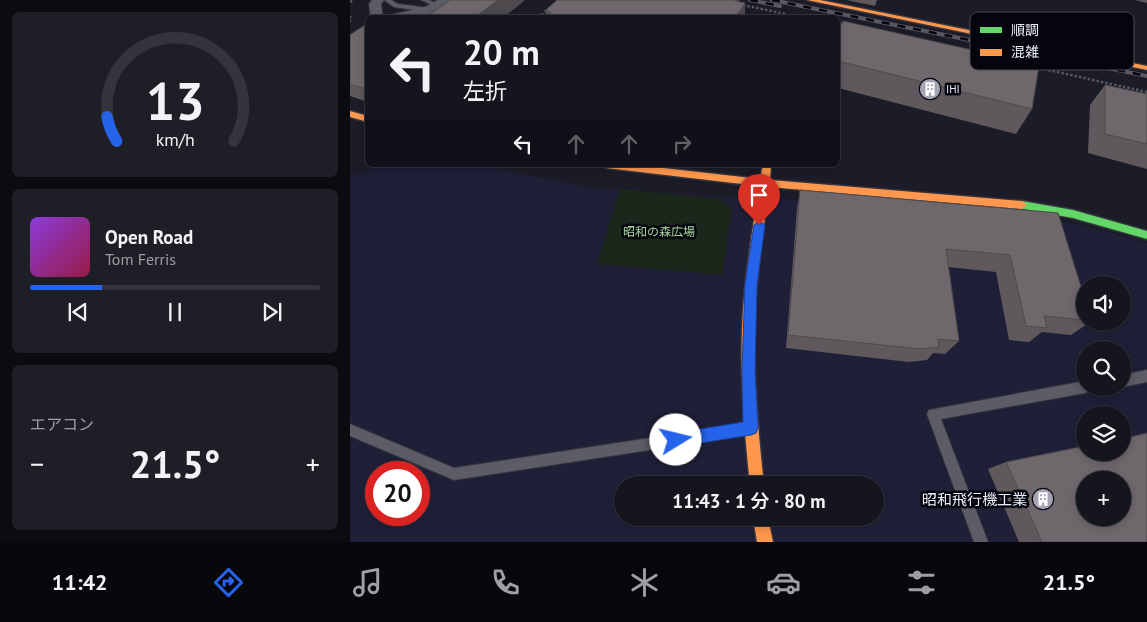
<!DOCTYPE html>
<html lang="ja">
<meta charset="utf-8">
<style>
body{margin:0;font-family:"PT Sans","Noto Sans JP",sans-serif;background:#1e1e27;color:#f1f3f6;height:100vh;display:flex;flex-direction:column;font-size:19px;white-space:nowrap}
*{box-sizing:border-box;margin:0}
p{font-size:16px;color:#9d9fa4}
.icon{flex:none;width:28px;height:28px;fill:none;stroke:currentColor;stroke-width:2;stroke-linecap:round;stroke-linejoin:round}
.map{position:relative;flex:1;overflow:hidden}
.sheet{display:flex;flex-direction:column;gap:12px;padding:12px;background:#0c0c10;width:350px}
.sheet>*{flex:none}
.hud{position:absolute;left:15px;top:15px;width:475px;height:152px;border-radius:8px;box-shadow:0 2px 8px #0003,0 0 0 1px #34343c;background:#15151e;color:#f1f3f6;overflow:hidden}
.fabs{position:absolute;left:726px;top:276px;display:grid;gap:10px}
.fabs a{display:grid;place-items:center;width:55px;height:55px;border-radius:50%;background:#15151e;box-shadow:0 2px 8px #0003,0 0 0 1px #34343c;font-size:25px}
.speed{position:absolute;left:15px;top:461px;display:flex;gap:10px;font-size:25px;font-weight:700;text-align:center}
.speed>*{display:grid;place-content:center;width:65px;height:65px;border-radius:50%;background:#15151e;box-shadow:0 2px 8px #0003,0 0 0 1px #34343c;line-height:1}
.speed .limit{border:8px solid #d22;background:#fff;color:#111}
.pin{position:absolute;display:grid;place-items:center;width:42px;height:42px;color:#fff;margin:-51px -21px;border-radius:50% 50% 50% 0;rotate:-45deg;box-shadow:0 0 5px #0007}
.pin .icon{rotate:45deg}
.me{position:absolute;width:55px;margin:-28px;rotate:81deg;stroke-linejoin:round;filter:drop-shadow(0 0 4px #0008)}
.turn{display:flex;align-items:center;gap:18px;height:105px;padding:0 15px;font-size:22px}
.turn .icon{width:65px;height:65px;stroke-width:2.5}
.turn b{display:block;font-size:35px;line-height:42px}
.lanes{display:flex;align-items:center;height:48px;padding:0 15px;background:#0003;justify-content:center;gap:25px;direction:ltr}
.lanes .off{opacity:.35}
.big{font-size:38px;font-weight:600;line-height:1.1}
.sheet .card{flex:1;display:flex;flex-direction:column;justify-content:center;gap:8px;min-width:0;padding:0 18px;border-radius:8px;background:#1e1e27}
.sheet .dial{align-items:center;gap:0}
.dial svg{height:130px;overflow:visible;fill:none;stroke:#34343c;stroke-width:7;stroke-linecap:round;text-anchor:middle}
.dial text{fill:#f1f3f6;stroke:none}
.song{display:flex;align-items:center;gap:15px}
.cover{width:60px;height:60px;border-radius:8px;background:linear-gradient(135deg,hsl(270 70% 55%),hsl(340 70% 35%))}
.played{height:5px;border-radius:2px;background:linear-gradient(90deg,#2563eb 25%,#34343c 25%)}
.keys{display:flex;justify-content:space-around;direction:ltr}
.heat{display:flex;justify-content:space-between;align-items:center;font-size:28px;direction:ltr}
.trip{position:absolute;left:264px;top:476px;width:270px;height:50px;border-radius:25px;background:#15151e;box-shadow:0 2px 8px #0003,0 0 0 1px #34343c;font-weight:600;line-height:50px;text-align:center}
.menu{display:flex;height:80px;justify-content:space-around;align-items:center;background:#08080c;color:#9d9fa4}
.menu .icon{width:35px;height:35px}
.menu .current{color:#2563eb}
.menu b{font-size:22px;color:#f1f3f6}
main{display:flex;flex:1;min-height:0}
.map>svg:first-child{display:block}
.built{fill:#1f1f38;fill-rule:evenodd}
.green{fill:#1a271a}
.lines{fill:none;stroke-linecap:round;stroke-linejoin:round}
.lane-casing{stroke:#35353e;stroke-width:2}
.street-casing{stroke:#35353e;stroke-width:2}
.fast-casing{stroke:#35353e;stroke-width:3}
.slow-casing{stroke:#35353e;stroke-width:3}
.path{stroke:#585861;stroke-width:2.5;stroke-dasharray:2.5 2;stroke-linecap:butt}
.lane{fill:#5b5c65;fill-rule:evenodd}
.street{fill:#5b5c65;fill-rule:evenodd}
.fast{fill:#63d668;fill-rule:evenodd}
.slow{fill:#ff974d;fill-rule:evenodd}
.rail-casing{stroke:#585862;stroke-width:4}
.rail{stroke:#05050d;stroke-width:2.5;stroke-dasharray:8;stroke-linecap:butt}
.wall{fill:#5f595d}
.shaded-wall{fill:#4d494c}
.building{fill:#6e686c;stroke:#4d494c;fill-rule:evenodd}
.route{fill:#2563eb;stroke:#184099}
.labels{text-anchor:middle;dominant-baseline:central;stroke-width:5;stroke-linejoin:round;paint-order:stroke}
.far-poi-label{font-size:11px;fill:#edeefd;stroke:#05050d;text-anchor:start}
.park-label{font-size:12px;fill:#a9d6a1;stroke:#05050d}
.near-poi-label{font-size:15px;fill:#edeefd;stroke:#05050d;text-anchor:end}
.key{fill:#05050d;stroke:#4b4b55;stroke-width:1}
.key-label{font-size:14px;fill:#edeefd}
</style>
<main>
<section class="sheet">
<div class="card dial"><svg viewBox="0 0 100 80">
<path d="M14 69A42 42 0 1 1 86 69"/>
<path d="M14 69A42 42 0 0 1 8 54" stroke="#2563eb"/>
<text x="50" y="56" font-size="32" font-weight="700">13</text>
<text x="50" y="72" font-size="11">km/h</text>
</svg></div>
<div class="card">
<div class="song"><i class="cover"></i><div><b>Open Road</b><p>Tom Ferris</p></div></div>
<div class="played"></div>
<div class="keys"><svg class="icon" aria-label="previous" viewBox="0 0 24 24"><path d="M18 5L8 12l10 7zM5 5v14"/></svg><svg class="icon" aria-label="pause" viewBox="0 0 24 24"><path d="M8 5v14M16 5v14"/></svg><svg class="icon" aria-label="next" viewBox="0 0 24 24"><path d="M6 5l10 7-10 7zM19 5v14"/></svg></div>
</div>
<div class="card"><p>エアコン</p>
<div class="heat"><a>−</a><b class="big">21.5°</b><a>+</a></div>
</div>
</section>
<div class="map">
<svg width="797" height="542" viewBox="0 0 797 542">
<rect width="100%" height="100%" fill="#1c1c28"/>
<path class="built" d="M27,165h98l124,25 410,21 77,15 61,17v299h-797v-367h13zM735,285h37v37h-37zM735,350h37v38h-37zM735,415h37v37h-37zM26,472h43v43h-43zM735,480h37v38h-37zM272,485h253v33h-253z"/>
<path class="green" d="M270,189l100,10 12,10 -10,66 -125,-11z"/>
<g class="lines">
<g class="lane-casing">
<g id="lane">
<path d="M34,0h7l7,4 31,4 3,2 -3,2 -35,-5z"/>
<path d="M71,0h8l13,6 -5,1z"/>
<path d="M797,370v12l-25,5v-12z"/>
<path d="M735,381v7h6l-2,3 -4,2 -144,26 47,123h-14l-47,-128 2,-4z"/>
<path d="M397,423l4,2 2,4 -2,4 -4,2 -293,45 -104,-44v-12l104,44z"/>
</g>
</g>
<g class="street-casing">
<g id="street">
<path d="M22,0h12l-3,4 2,14h-12l-2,-14z"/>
<path d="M88,0h15c-16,17 -43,18 -65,18l2,-3 35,-8z"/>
</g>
</g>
<g class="fast-casing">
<path id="fast" d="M672,201l51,9 74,21v8l-74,-21 -55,-10 -1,-3 1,-3z"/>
</g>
<g class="slow-casing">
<g id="slow">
<path d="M457,0h13l327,66v4z"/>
<path d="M0,111l18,5v6l-18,-5z"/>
<path d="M251,165h36l123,14 3,-14h8l-1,15 252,21 5,4 -5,4 -253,-22c-5,41 -12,81 -14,122 -3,59 3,118 9,176h-14c-6,-58 -11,-116 -7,-175 3,-41 10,-83 16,-124l-153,-18z"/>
<path d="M403,518h15l5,24h-16z"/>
</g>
</g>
<g class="path">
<path d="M0,2l3,-2"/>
<path d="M393,5l43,9 4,4"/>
<path d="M0,16v6"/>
<path d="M188,18l9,-8"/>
<path d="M685,67l112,25"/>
</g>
<use href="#lane" class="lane"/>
<use href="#street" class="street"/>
<use href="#fast" class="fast"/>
<use href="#slow" class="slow"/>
<g class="rail-casing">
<g id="rail">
<path d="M400,0l30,6"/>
<path d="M422,0l375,76"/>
</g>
</g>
<use href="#rail" class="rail"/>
</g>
<g class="wall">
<path d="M207,0h182v2l-192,14 -2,-5z"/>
<path d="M496,0h31l-2,6z"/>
<path d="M785,0h12v3z"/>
<path d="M18,23v79l-18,-6v-61z"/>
<path d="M488,30l194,79 -16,25 -178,-46z"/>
<path d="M755,85l42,9v75l-59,-16 2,-48z"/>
<path d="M450,190l258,23 27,87v22h5l-19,13 -29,-3 -13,10 -20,-2 -13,-68 -48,-5 11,74 -14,13 -12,-1 -6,7 -18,2 -123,-14 11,-140z"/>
<path d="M656,462l141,80h-128l-31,-73z"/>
</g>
<g class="shaded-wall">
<path d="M148,0h27l-22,18h-29z"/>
<path d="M386,0h3v11l6,-8v15h-10v-17z"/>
</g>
<g class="building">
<path d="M100,0h48l-24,18h-49z"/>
<path d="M207,0h179l-1,1 10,2 -10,15h-190l6,-6 -6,-1z"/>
<path d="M493,21l196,44 -7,44 -194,-48v-31z"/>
<path d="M18,23v67l-18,-6v-49z"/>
<path d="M755,85l42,9v50l-42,-10z"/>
<path d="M450,190l258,23 27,87v20l-41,-4 3,12 -21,-2 -16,-71 -64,-6 13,92 -21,-2 1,8 -19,2 -132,-14z"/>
<path d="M797,433v109h-105l-36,-80 79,-16v6h37v-13zM735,480h37v38h-37z"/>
</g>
<path class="route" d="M409,221l6,4 -8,59 -2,86 3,58 -2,5 -5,2 -75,12 -5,-2 -2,-5 2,-5 5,-2 67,-11 -1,-52 3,-86 9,-59z"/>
<defs>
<g id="building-disc" transform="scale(1.125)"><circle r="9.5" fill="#a4a4b2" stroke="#05050d"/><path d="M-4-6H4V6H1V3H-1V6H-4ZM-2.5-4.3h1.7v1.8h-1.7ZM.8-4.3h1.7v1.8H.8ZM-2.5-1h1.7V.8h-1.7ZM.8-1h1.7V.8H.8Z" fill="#fff"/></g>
</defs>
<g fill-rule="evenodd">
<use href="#building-disc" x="580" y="89"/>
<use href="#building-disc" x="693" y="499"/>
</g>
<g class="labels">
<g class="far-poi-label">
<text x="596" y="89">IHI</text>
</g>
<g class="park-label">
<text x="309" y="231">昭和の森広場</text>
</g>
<g class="near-poi-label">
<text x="677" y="499">昭和飛行機工業</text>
</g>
</g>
<rect x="620" y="12" width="164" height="58" rx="8" class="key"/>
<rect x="630" y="27" width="22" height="6" fill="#63d668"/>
<rect x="630" y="49" width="22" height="7" fill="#ff974d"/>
<g class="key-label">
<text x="661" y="35">順調</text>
<text x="661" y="57">混雑</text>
</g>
</svg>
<div class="fabs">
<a><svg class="icon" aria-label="sound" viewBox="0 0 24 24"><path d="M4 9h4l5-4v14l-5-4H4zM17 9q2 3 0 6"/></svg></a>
<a><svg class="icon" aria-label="search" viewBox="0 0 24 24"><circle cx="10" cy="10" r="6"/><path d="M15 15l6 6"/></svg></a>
<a><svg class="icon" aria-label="layers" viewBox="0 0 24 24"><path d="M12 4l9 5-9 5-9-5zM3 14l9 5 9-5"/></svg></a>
<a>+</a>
</div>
<div class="speed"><div class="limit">20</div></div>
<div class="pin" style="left:409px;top:225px;background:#d93025"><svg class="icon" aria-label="arrive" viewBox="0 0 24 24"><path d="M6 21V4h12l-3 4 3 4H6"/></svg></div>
<svg class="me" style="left:326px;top:440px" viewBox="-20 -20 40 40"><circle r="19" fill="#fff"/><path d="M0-13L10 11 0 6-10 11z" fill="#2563eb"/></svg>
<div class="trip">11:43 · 1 分 · 80 m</div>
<div class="hud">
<div class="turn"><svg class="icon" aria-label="left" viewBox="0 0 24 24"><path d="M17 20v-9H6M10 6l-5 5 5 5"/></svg><div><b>20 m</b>左折</div></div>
<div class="lanes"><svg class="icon" aria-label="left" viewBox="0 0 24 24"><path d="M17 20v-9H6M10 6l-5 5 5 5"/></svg><svg class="icon off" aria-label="ahead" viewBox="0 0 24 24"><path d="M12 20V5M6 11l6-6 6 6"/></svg><svg class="icon off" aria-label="ahead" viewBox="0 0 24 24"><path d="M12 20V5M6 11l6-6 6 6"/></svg><svg class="icon off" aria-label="right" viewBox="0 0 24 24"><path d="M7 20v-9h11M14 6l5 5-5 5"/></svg></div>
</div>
</div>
</main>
<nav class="menu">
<b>11:42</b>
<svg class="icon current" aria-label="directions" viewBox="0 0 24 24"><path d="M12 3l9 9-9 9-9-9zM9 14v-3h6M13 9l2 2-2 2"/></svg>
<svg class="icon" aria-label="music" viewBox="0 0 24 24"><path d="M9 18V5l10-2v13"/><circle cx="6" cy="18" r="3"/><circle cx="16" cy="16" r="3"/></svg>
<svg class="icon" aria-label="phone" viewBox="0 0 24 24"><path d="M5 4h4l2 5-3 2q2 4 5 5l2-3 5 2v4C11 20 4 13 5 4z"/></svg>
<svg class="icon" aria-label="climate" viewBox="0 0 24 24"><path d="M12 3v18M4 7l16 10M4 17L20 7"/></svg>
<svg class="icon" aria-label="car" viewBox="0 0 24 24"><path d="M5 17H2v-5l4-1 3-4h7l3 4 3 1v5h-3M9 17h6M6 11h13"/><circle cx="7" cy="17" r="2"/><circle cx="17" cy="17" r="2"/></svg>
<svg class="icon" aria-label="filters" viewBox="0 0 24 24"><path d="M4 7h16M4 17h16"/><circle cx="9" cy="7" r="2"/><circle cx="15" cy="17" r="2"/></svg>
<b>21.5°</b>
</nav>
